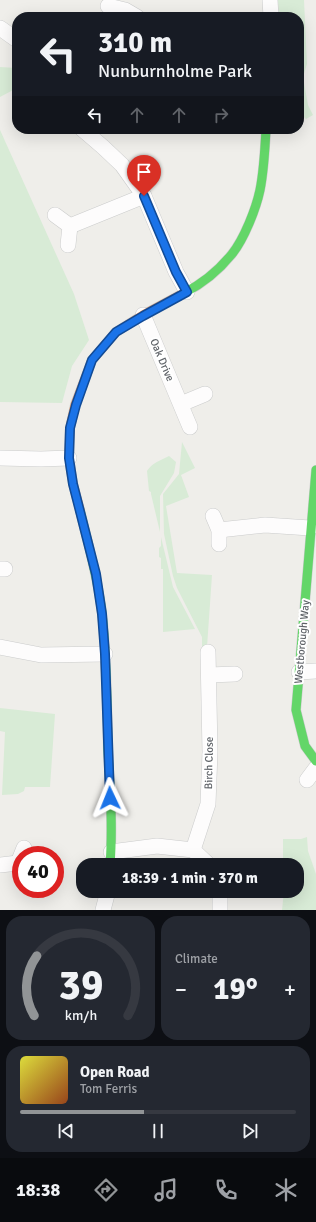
<!DOCTYPE html>
<meta charset="utf-8">
<style>
body{margin:0;font-family:Signika,sans-serif;background:#242831;color:#f1f3f6;height:100vh;display:flex;flex-direction:column;font-size:15px;white-space:nowrap}
*{box-sizing:border-box;margin:0}
p{font-size:13px;color:#9ea1a6}
.icon{flex:none;width:22px;height:22px;fill:none;stroke:currentColor;stroke-width:2;stroke-linecap:round;stroke-linejoin:round}
.map{position:relative;height:910px;overflow:hidden}
.drawer{display:flex;flex-direction:column;gap:6px;padding:6px;background:#0d0f14;flex:1}
.drawer>*{flex:none}
.top-card{position:absolute;left:12px;top:12px;width:292px;height:122px;border-radius:16px;box-shadow:0 4px 16px #0002;background:#171b24;color:#f1f3f6;overflow:hidden}
.speed{position:absolute;left:12px;top:846px;display:flex;gap:8px;font-size:20px;font-weight:700;text-align:center}
.speed>*{display:grid;place-content:center;width:52px;height:52px;border-radius:50%;background:#171b24;box-shadow:0 4px 16px #0002;line-height:1}
.speed .limit{border:6px solid #d22;background:#fff;color:#111}
.pin{position:absolute;display:grid;place-items:center;width:34px;height:34px;color:#fff;margin:-41px -17px;border-radius:50% 50% 50% 0;rotate:-45deg;box-shadow:0 0 4px #0007}
.pin .icon{rotate:45deg}
.me{position:absolute;width:44px;margin:-22px;rotate:358deg;stroke-linejoin:round;filter:drop-shadow(0 0 3px #0008)}
.turn{display:flex;align-items:center;gap:14px;height:84px;padding:0 20px;font-size:18px}
.turn .icon{width:52px;height:52px;stroke-width:2.5}
.turn b{display:block;font-size:28px;line-height:34px}
.lanes{display:flex;align-items:center;height:38px;padding:0 20px;background:#0003;justify-content:center;gap:20px;direction:ltr}
.lanes .off{opacity:.35}
.big{font-size:30px;font-weight:700;line-height:1.1}
.drawer .card{flex:1;display:flex;flex-direction:column;justify-content:center;gap:6px;min-width:0;padding:0 14px;border-radius:16px;background:#242831}
.drawer .dial{align-items:center;gap:0}
.dial svg{height:104px;overflow:visible;fill:none;stroke:#363941;stroke-width:7;stroke-linecap:round;text-anchor:middle}
.dial text{fill:#f1f3f6;stroke:none}
.song{display:flex;align-items:center;gap:12px}
.cover{width:48px;height:48px;border-radius:6px;background:linear-gradient(135deg,hsl(60 70% 55%),hsl(20 70% 35%))}
.played{height:4px;border-radius:2px;background:linear-gradient(90deg,#919496 45%,#363941 45%)}
.keys{display:flex;justify-content:space-around;direction:ltr}
.heat{display:flex;justify-content:space-between;align-items:center;font-size:22px;direction:ltr}
.drawer .tiles{flex:1;display:grid;gap:6px;grid-template-columns:1fr 1fr}
.card:last-child{grid-column:span 2}
.trip{position:absolute;left:76px;top:858px;width:228px;height:40px;border-radius:16px;background:#171b24;box-shadow:0 4px 16px #0002;font-weight:700;line-height:40px;text-align:center}
.tab-bar{display:flex;height:64px;justify-content:space-around;align-items:center;background:#090b0e;color:#9ea1a6}
.tab-bar .icon{width:28px;height:28px}
.tab-bar .selected{color:#919496}
.tab-bar b{font-size:18px;color:#f1f3f6}
.map>svg:first-child{display:block}
.green{fill:#d8ebd6}
.lines{fill:none;stroke-linecap:round;stroke-linejoin:round}
.street-casing{stroke:#cbcccc;stroke-width:16}
.fast-casing{stroke:#cacacb;stroke-width:10}
.slow-casing{stroke:#cacacb;stroke-width:10}
.street{stroke:#fdfcfc;stroke-width:15}
.fast{stroke:#63d668;stroke-width:9}
.slow{stroke:#ff974d;stroke-width:9}
.route-casing{stroke:#114b97;stroke-width:10}
.route{stroke:#1a73e8;stroke-width:7}
.labels{text-anchor:middle;dominant-baseline:central;stroke-width:4;stroke-linejoin:round;paint-order:stroke}
.street-label{font-size:11px;fill:#5f6368;stroke:#fff}
</style>
<div class="map">
<svg width="316" height="910" viewBox="0 0 316 910">
<rect width="100%" height="100%" fill="#efeeea"/>
<g class="green">
<path d="M278,0h26l3,64 -4,13 5,28 5,10 -7,4 -7,-7v-95h-20z"/>
<path d="M0,67l17,1v20l-17,9z"/>
<path d="M0,130l74,164 15,46 -17,26 -10,37 -62,-1z"/>
<path d="M182,442l13,26 -14,7 8,22 -23,9 11,67 35,2 -5,72h-5v-10l-25,-49 -4,-12 -9,-42 -1,-40 16,-20z"/>
<path d="M169,456l7,6 -2,11 -14,23v36l-9,-38v-2l-2,-1 -2,-20c5,-8 14,-11 22,-15z"/>
<path d="M161,537l12,50 22,42 -32,3v-63h-2v-11l-2,-1v-9l2,-2z"/>
<path d="M0,708l55,6 -5,73h-25l-1,4 -6,3 -16,1 3,-63 -5,-1z"/>
<path d="M307,837l1,14 8,23v36h-34l2,-19h13v-26h-14v-26h18z"/>
</g>
<g class="lines">
<g class="street-casing">
<g id="street">
<path d="M270,0l1,17"/>
<path d="M108,6l17,4 12,7"/>
<path d="M0,28l17,12"/>
<path d="M82,129l21,18 19,18 22,31 32,76 11,20"/>
<path d="M55,215l15,11 -2,19"/>
<path d="M70,226l74,-30"/>
<path d="M143,315l47,112"/>
<path d="M181,404l24,-10"/>
<path d="M0,458l41,1 28,-1"/>
<path d="M213,516l6,14v14"/>
<path d="M219,530l46,-5 45,3"/>
<path d="M0,569h5"/>
<path d="M0,647l41,8 64,-1"/>
<path d="M299,672l17,-1"/>
<path d="M209,675l26,-1"/>
<path d="M307,780l9,-12"/>
<path d="M193,850l15,-46 2,-52 -2,-100"/>
<path d="M111,852l46,-6 36,4 16,15"/>
<path d="M0,865l18,-2"/>
<path d="M21,872l-3,-9 6,-15"/>
<path d="M220,891v19"/>
<path d="M103,910l5,-19"/>
</g>
</g>
<g class="fast-casing">
<g id="fast">
<path d="M184,293c18,-9 35,-23 48,-39 12,-15 24,-45 28,-64 4,-20 5,-41 6,-61"/>
<path d="M316,470l-20,240 9,36 11,15"/>
<path d="M80,510c8,34 18,68 22,103 5,45 5,92 6,137 2,38 5,77 2,115"/>
</g>
</g>
<g class="slow-casing">
<path id="slow" d="M80,510l-7,-26 -4,-26 1,-30 5,-23 17,-45 24,-28 27,-17 41,-22"/>
</g>
<use href="#street" class="street"/>
<use href="#fast" class="fast"/>
<use href="#slow" class="slow"/>
</g>
<g class="lines">
<g class="route-casing">
<path id="route" d="M110,798l-5,-144 -3,-40 -6,-40 -23,-90 -4,-26 1,-30 6,-23 16,-45 24,-28 27,-16 44,-24 -11,-20 -32,-76"/>
</g>
<use href="#route" class="route"/>
</g>
<g class="labels">
<g class="street-label">
<text transform="translate(162 360) rotate(67)">Oak Drive</text>
<text transform="translate(302 642) rotate(-85)">Westborough Way</text>
<text transform="translate(209 763) rotate(-89)">Birch Close</text>
</g>
</g>
</svg>
<div class="speed"><div class="limit">40</div></div>
<div class="pin" style="left:144px;top:196px;background:#d93025"><svg class="icon" aria-label="arrive" viewBox="0 0 24 24"><path d="M6 21V4h12l-3 4 3 4H6"/></svg></div>
<svg class="me" style="left:110px;top:798px" viewBox="-20 -20 40 40"><path d="M0-17L14 15 0 8-14 15z" fill="#1a73e8" stroke="#fff" stroke-width="4"/></svg>
<div class="trip">18:39 · 1 min · 370 m</div>
<div class="top-card">
<div class="turn"><svg class="icon" aria-label="left" viewBox="0 0 24 24"><path d="M17 20v-9H6M10 6l-5 5 5 5"/></svg><div><b>310 m</b>Nunburnholme Park</div></div>
<div class="lanes"><svg class="icon" aria-label="left" viewBox="0 0 24 24"><path d="M17 20v-9H6M10 6l-5 5 5 5"/></svg><svg class="icon off" aria-label="ahead" viewBox="0 0 24 24"><path d="M12 20V5M6 11l6-6 6 6"/></svg><svg class="icon off" aria-label="ahead" viewBox="0 0 24 24"><path d="M12 20V5M6 11l6-6 6 6"/></svg><svg class="icon off" aria-label="right" viewBox="0 0 24 24"><path d="M7 20v-9h11M14 6l5 5-5 5"/></svg></div>
</div>
</div>
<section class="drawer">
<div class="tiles">
<div class="card dial"><svg viewBox="0 0 100 80">
<path d="M14 69A42 42 0 1 1 86 69"/>
<path d="M14 69A42 42 0 0 1 16 23" stroke="#919496"/>
<text x="50" y="56" font-size="32" font-weight="700">39</text>
<text x="50" y="72" font-size="11">km/h</text>
</svg></div>
<div class="card"><p>Climate</p>
<div class="heat"><a>−</a><b class="big">19°</b><a>+</a></div>
</div>
<div class="card">
<div class="song"><i class="cover"></i><div><b>Open Road</b><p>Tom Ferris</p></div></div>
<div class="played"></div>
<div class="keys"><svg class="icon" aria-label="previous" viewBox="0 0 24 24"><path d="M18 5L8 12l10 7zM5 5v14"/></svg><svg class="icon" aria-label="pause" viewBox="0 0 24 24"><path d="M8 5v14M16 5v14"/></svg><svg class="icon" aria-label="next" viewBox="0 0 24 24"><path d="M6 5l10 7-10 7zM19 5v14"/></svg></div>
</div>
</div>
</section>
<nav class="tab-bar">
<b>18:38</b>
<svg class="icon selected" aria-label="directions" viewBox="0 0 24 24"><path d="M12 3l9 9-9 9-9-9zM9 14v-3h6M13 9l2 2-2 2"/></svg>
<svg class="icon" aria-label="music" viewBox="0 0 24 24"><path d="M9 18V5l10-2v13"/><circle cx="6" cy="18" r="3"/><circle cx="16" cy="16" r="3"/></svg>
<svg class="icon" aria-label="phone" viewBox="0 0 24 24"><path d="M5 4h4l2 5-3 2q2 4 5 5l2-3 5 2v4C11 20 4 13 5 4z"/></svg>
<svg class="icon" aria-label="climate" viewBox="0 0 24 24"><path d="M12 3v18M4 7l16 10M4 17L20 7"/></svg>
</nav>
